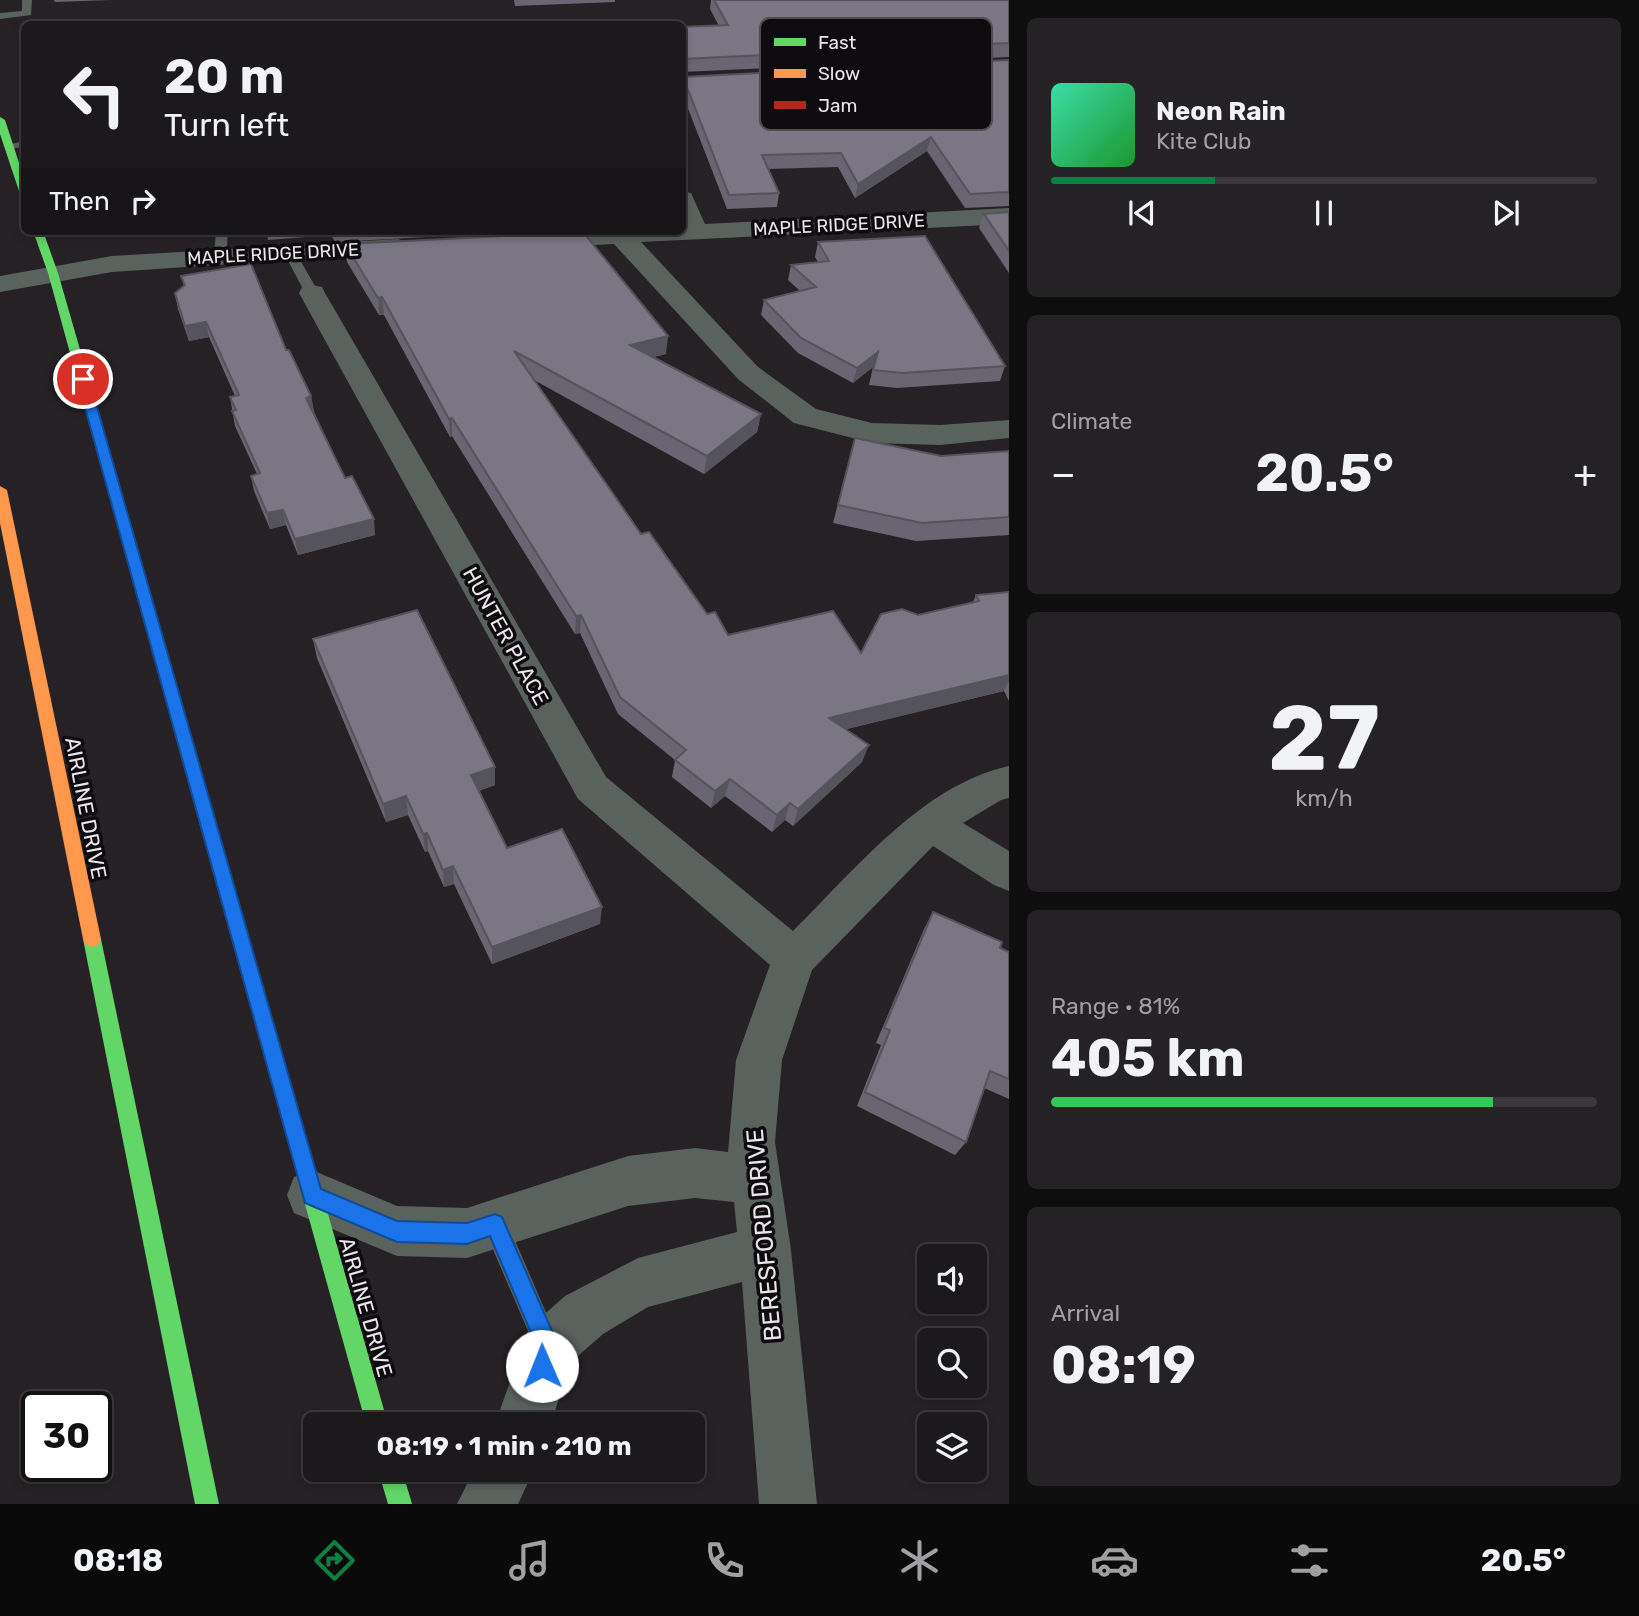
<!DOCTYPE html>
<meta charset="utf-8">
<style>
body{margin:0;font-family:Rubik,sans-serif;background:#252225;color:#f1f3f6;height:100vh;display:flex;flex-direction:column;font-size:26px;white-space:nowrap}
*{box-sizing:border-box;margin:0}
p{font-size:23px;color:#a0a0a3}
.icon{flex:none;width:38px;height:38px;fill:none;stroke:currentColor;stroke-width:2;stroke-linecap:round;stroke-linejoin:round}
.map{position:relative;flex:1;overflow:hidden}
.sheet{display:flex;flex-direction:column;gap:18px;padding:18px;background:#0f0e0f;width:630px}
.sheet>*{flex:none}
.banner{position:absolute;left:21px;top:21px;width:665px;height:214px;border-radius:10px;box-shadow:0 4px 10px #0003,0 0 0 2px #3a383b;background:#1c191c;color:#f1f3f6;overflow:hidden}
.fabs{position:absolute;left:917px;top:1244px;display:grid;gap:14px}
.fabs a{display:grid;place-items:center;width:70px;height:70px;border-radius:10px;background:#1c191c;box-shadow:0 4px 10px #0003,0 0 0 2px #3a383b;font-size:35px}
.speed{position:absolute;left:21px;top:1391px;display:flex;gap:14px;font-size:35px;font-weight:700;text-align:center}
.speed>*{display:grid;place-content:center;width:91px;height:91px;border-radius:50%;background:#1c191c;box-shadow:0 4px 10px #0003,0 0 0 2px #3a383b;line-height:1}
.speed .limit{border:4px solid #111;border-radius:10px;background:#fff;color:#111}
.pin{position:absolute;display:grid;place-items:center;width:60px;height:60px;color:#fff;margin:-30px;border:4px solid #fff;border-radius:50%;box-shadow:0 2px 7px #0007}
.me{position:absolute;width:77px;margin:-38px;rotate:359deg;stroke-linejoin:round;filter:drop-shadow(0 0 5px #0008)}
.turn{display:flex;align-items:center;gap:24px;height:147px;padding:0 28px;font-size:32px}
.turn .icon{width:91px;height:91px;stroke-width:2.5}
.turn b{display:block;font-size:49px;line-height:60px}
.then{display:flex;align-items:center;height:66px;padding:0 28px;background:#0003;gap:14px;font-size:26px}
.big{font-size:52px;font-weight:700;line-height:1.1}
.sheet .card{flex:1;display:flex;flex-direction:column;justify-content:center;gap:10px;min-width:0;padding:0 24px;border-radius:10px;background:#252225}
.sheet .dial{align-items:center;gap:0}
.dial b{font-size:91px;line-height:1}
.song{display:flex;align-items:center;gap:21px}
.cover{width:84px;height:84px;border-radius:10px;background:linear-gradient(135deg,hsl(160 70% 55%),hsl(130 70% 35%))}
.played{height:7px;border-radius:4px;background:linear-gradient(90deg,#0b8043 30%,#3a383b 30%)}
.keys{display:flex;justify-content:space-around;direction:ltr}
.heat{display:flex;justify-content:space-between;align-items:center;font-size:38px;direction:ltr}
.charge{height:10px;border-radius:5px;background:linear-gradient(90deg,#34c759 81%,#3a383b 0)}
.trip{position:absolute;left:303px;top:1412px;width:402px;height:70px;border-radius:10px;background:#1c191c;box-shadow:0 4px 10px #0003,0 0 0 2px #3a383b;font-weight:700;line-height:70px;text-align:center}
.tab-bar{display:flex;height:112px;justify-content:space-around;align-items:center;background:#0b0a0b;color:#a0a0a3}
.tab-bar .icon{width:49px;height:49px}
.tab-bar .selected{color:#0b8043}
.tab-bar b{font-size:32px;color:#f1f3f6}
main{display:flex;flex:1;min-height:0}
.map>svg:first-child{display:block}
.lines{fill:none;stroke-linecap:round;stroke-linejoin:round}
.lane{fill:#5a625e;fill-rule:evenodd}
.street{fill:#5a625e;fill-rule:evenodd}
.fast{fill:#63d668;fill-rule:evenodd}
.slow{fill:#ff974d;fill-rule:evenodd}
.jam{fill:#b3261e;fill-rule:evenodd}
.wall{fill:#696572}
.shaded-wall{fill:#55535c}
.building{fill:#7a7684;stroke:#55535c;stroke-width:2}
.route{fill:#1a73e8;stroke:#114b97;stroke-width:2}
.labels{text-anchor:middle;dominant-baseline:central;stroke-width:7;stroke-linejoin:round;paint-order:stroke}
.far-street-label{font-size:18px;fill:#e9e5e9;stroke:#0d0b0d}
.street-label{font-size:21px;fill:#e9e5e9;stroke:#0d0b0d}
.near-street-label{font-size:24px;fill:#e9e5e9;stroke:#0d0b0d}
.key{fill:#0d0b0d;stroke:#4f4c4f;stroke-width:2}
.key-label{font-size:19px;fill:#e9e5e9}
</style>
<main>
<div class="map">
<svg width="1009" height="1504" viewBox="0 0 1009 1504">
<rect width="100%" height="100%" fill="#252125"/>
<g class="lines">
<g class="lane">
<path d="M22,0h10l-1,15 -31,4v-6l22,-2z"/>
<path d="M480,21l5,3h-12l1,-2z"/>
<path d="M24,141v6l-15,2 -6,-3z"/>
<path d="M216,231h12l-2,29 -5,1 -7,-4z"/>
<path d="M290,249l6,4 23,40 -2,3h-10l-2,-3 -21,-40z"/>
<path d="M495,1211l9,4 56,130 -4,9 -9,4 -9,-4 -56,-130 4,-9z"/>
</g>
<g class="street">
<path d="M682,191l9,2 14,31 304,-16v16l-368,18 117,125 58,42 56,14 68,2 69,-5v18l-69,7 -68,-2 -78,-20 -56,-44 -124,-135 -79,4 -9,-3 -4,-5 4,-5 9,-3 147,-1z"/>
<path d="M398,239l9,3 4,5 -4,5 -295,20 -112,20v-16l112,-20z"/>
<path d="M312,285l10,2 3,6 281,484 187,154c61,-60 129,-146 216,-165v32l-8,2 -38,23 46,28v40l-15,-6 -61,-39 -121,124 -30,90 -7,82 16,108 26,254h-58l-17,-222 -94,25 -45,27 -33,29 -19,61h-56l34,-96 36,-32 73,-38 99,-26 -3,-30 -39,-4 -67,8 -161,52 -70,-2 -103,-43 -7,-18 7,-18 18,-7 85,36 70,2 161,-52 67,-8 33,4 8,-92 34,-95 -192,-166 -279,-506 3,-6z"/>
<path d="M474,1470h60l-16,34h-61z"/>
</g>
<g class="fast">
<path d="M0,117l5,3 19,58v16l-5,-3 -19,-57z"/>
<path d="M33,231h10l15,42 185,643 -3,5 -6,3 -6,-3 -3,-5 -177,-643z"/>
<path d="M92,931l6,2 3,6 118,565h-24l-112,-565 3,-6z"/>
<path d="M308,1169l7,3 3,7 70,245h-22l-68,-245 3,-7z"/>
<path d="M378,1470h24l10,34h-24z"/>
</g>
<path class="slow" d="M0,486l7,4 94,449 -3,6 -6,2 -6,-2 -3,-6 -83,-416z"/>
<path class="jam" d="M234,908l6,3 3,5 75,263 -3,7 -7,3 -7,-3 -3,-7 -73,-263 3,-5z"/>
</g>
<g class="wall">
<path d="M54,0h57l-56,2z"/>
<path d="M514,0h101v2l-100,4z"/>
<path d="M711,0h298v57l-327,15v-45l37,-1 -9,-17z"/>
<path d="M1009,60v146l-44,2 -38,-57 -72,47 -17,-31 -70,2 11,24 -2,14 -50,2 -45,-116 1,-16z"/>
<path d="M1009,212v61l-30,-45 5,-14z"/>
<path d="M266,231h269l-200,11 -4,-7 -63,5z"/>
<path d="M818,242l187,124 -5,15 -103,7 -28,-3 4,-18 -20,16 -55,-30 -37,-38 3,-15 36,-9 -12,-11 3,-15 27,-3 -3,-5z"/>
<path d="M345,244l321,110 -13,3 108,57 -4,18 -53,42 -170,-94 107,154 66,80 21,21 133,18 57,-38 55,-13 3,-7 33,-3v109l-5,-10 -158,38 16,33 -69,64 -8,-6 -13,12 -47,-36 -14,12 -39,-31 3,-17 -57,-46 -38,-81 -5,1 -123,-198 -2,1 -66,-122h-5l-32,-53z"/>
<path d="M181,276l105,74 25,46 3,16 31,66 30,57 -77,20 -12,-30 -16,4 -16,-38 -3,-15 6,-2 -22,-48 -5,-29 5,-1 -26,-59 -20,4 -11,-32 -3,-16 9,-7z"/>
<path d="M855,438l86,18 68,-5v84l-93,6 -83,-18z"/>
<path d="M313,639l182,146 -16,6 28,57 93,76 -108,40 -38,-80 -10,3 -16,-36 -3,1 -17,-37 -22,7 -69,-164z"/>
<path d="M933,912l76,40v147l-25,-11 -18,54 -11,13 -98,-49 24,-61 -5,-2 48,-114z"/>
</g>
<g class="shaded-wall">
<path d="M931,137l-4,14 -72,47 3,-14z"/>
<path d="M382,297l2,18h-5l-1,-17z"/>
<path d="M206,322l3,15 -20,4 -4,-15z"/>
<path d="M668,336l-2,18 -38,9 2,-18z"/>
<path d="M878,352l-5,15 -20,16 4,-15z"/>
<path d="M311,396l3,16 -8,-14z"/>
<path d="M761,414l-4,18 -53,42 3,-18z"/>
<path d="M452,418v18l-2,1 -1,-18z"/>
<path d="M283,510l3,15 -16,4 -3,-16z"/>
<path d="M374,519l1,16 -77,20 -3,-16z"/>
<path d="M581,615l-1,18 -5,1 1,-18z"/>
<path d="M1009,675v5l-5,11 -181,44 6,-17z"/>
<path d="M869,745l-7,17 -69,64 5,-17z"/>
<path d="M495,767v18l-24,8v-18z"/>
<path d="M730,779l-5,17 -14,12 4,-17z"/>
<path d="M406,796l2,19 -22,7 -3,-18z"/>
<path d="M790,803l-5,17 -13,12 5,-17z"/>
<path d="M427,833l1,18 -3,1 -2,-18z"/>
<path d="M453,866l1,18 -10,3 -1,-17z"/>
<path d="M602,907l-2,17 -108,40v-17z"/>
</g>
<g class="building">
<path d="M714,0h295v43l-326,16 -1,5v-37l46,-2z"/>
<path d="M1009,60v132l-39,2 -39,-57 -73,47 -17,-31 -79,2 17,38 -50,2 -46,-118z"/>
<path d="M1009,212v39l-25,-37z"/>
<path d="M583,232l85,104 -38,9 131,69 -54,42 -193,-105 127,183 8,-2 58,82 8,-2 13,23 105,-24 28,42 20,-39 21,-5 16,6 61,-14 -3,-6 33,-3v83l-180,43 40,27 -71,64 -8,-6 -13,12 -47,-36 -15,12 -40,-31 11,-10 -66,-53 -39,-82 -5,1 -124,-198 -3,1 -67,-122 -4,1 -33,-54z"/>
<path d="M925,236l80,130 -103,7 -29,-3 5,-18 -21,16 -56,-30 -37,-38 52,-13 -25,-22 38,-4 -11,-19z"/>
<path d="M251,264l35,86h3l22,46 -5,2 39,80 7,-2 22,43 -79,20 -12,-29 -16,3 -16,-37 9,-3 -28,-62 4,-1 -6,-13 9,-2 -33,-73 -21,4 -10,-33 10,-8 -4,-9z"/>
<path d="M855,438l86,18 68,-5v66l-87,6 -84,-18z"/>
<path d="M417,610l78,157 -24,8 36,73 55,-19 40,78 -110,40 -39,-81 -10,4 -16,-37 -4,1 -17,-38 -23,8 -70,-165z"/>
<path d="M933,912l69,30 -2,6 9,4v127l-19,-8 -24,71 -101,-50 25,-62 -6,-2z"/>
</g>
<path class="route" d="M83,375l6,4 232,810 76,32 70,2 28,-9 7,3 57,130 -9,27 -8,3 -8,-3 -3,-8 6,-19 -47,-111 -23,8 -70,-2 -92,-39 -228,-824z"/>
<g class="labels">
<g class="far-street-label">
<text transform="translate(839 225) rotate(-3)">MAPLE RIDGE DRIVE</text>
<text transform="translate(273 254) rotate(-3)">MAPLE RIDGE DRIVE</text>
</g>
<g class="street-label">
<text transform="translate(506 636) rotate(61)">HUNTER PLACE</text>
<text transform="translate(86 808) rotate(79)">AIRLINE DRIVE</text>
<text transform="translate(366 1307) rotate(74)">AIRLINE DRIVE</text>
</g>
<g class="near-street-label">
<text transform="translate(764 1235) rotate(-95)">BERESFORD DRIVE</text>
</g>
</g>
<rect x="760" y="18" width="232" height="112" rx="10" class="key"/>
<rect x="774" y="38" width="32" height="8" fill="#63d668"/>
<rect x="774" y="69" width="32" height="9" fill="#ff974d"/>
<rect x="774" y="101" width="32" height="8" fill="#b3261e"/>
<g class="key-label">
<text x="818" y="49">Fast</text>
<text x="818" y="80">Slow</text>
<text x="818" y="112">Jam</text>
</g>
</svg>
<div class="fabs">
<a><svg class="icon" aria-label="sound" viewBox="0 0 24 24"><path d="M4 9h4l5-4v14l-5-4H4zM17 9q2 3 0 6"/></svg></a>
<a><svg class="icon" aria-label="search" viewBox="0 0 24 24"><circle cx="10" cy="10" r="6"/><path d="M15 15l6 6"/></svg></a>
<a><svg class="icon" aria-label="layers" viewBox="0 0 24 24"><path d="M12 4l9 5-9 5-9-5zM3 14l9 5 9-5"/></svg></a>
</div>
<div class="speed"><div class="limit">30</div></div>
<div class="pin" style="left:83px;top:379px;background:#d93025"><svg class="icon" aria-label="arrive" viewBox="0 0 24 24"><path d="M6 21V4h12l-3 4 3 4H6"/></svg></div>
<svg class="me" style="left:542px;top:1366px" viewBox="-20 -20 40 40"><circle r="19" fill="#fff"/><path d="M0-13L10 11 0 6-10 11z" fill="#1a73e8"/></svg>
<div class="trip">08:19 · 1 min · 210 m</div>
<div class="banner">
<div class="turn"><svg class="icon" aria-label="left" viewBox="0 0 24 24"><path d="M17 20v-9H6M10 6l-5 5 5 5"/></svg><div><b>20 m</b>Turn left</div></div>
<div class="then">Then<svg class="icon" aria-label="right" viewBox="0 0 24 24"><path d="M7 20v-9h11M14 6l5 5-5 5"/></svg></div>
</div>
</div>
<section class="sheet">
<div class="card">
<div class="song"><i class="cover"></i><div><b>Neon Rain</b><p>Kite Club</p></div></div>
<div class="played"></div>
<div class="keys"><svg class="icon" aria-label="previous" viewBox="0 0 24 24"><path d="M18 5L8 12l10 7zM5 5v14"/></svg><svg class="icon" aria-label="pause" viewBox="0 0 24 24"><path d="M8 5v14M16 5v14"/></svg><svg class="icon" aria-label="next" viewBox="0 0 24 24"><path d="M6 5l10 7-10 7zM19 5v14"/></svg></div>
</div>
<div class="card"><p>Climate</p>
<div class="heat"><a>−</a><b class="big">20.5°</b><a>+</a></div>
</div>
<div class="card dial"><b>27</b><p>km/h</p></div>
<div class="card"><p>Range · 81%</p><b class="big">405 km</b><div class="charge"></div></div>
<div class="card"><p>Arrival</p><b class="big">08:19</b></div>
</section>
</main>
<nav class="tab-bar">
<b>08:18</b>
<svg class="icon selected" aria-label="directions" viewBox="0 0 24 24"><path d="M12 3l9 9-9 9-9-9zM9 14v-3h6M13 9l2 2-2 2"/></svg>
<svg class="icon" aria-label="music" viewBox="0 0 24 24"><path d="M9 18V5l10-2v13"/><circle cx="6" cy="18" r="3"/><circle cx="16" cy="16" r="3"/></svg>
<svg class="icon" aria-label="phone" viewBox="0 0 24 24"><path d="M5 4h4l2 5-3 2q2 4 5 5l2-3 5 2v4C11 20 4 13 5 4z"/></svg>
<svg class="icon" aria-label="climate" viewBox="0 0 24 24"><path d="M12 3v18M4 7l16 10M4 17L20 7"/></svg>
<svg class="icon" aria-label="car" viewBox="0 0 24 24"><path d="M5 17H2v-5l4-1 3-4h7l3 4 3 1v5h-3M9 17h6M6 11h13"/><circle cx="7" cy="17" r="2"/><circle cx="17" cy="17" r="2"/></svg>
<svg class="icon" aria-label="filters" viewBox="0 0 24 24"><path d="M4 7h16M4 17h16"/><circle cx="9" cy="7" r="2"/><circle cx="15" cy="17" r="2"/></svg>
<b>20.5°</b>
</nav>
